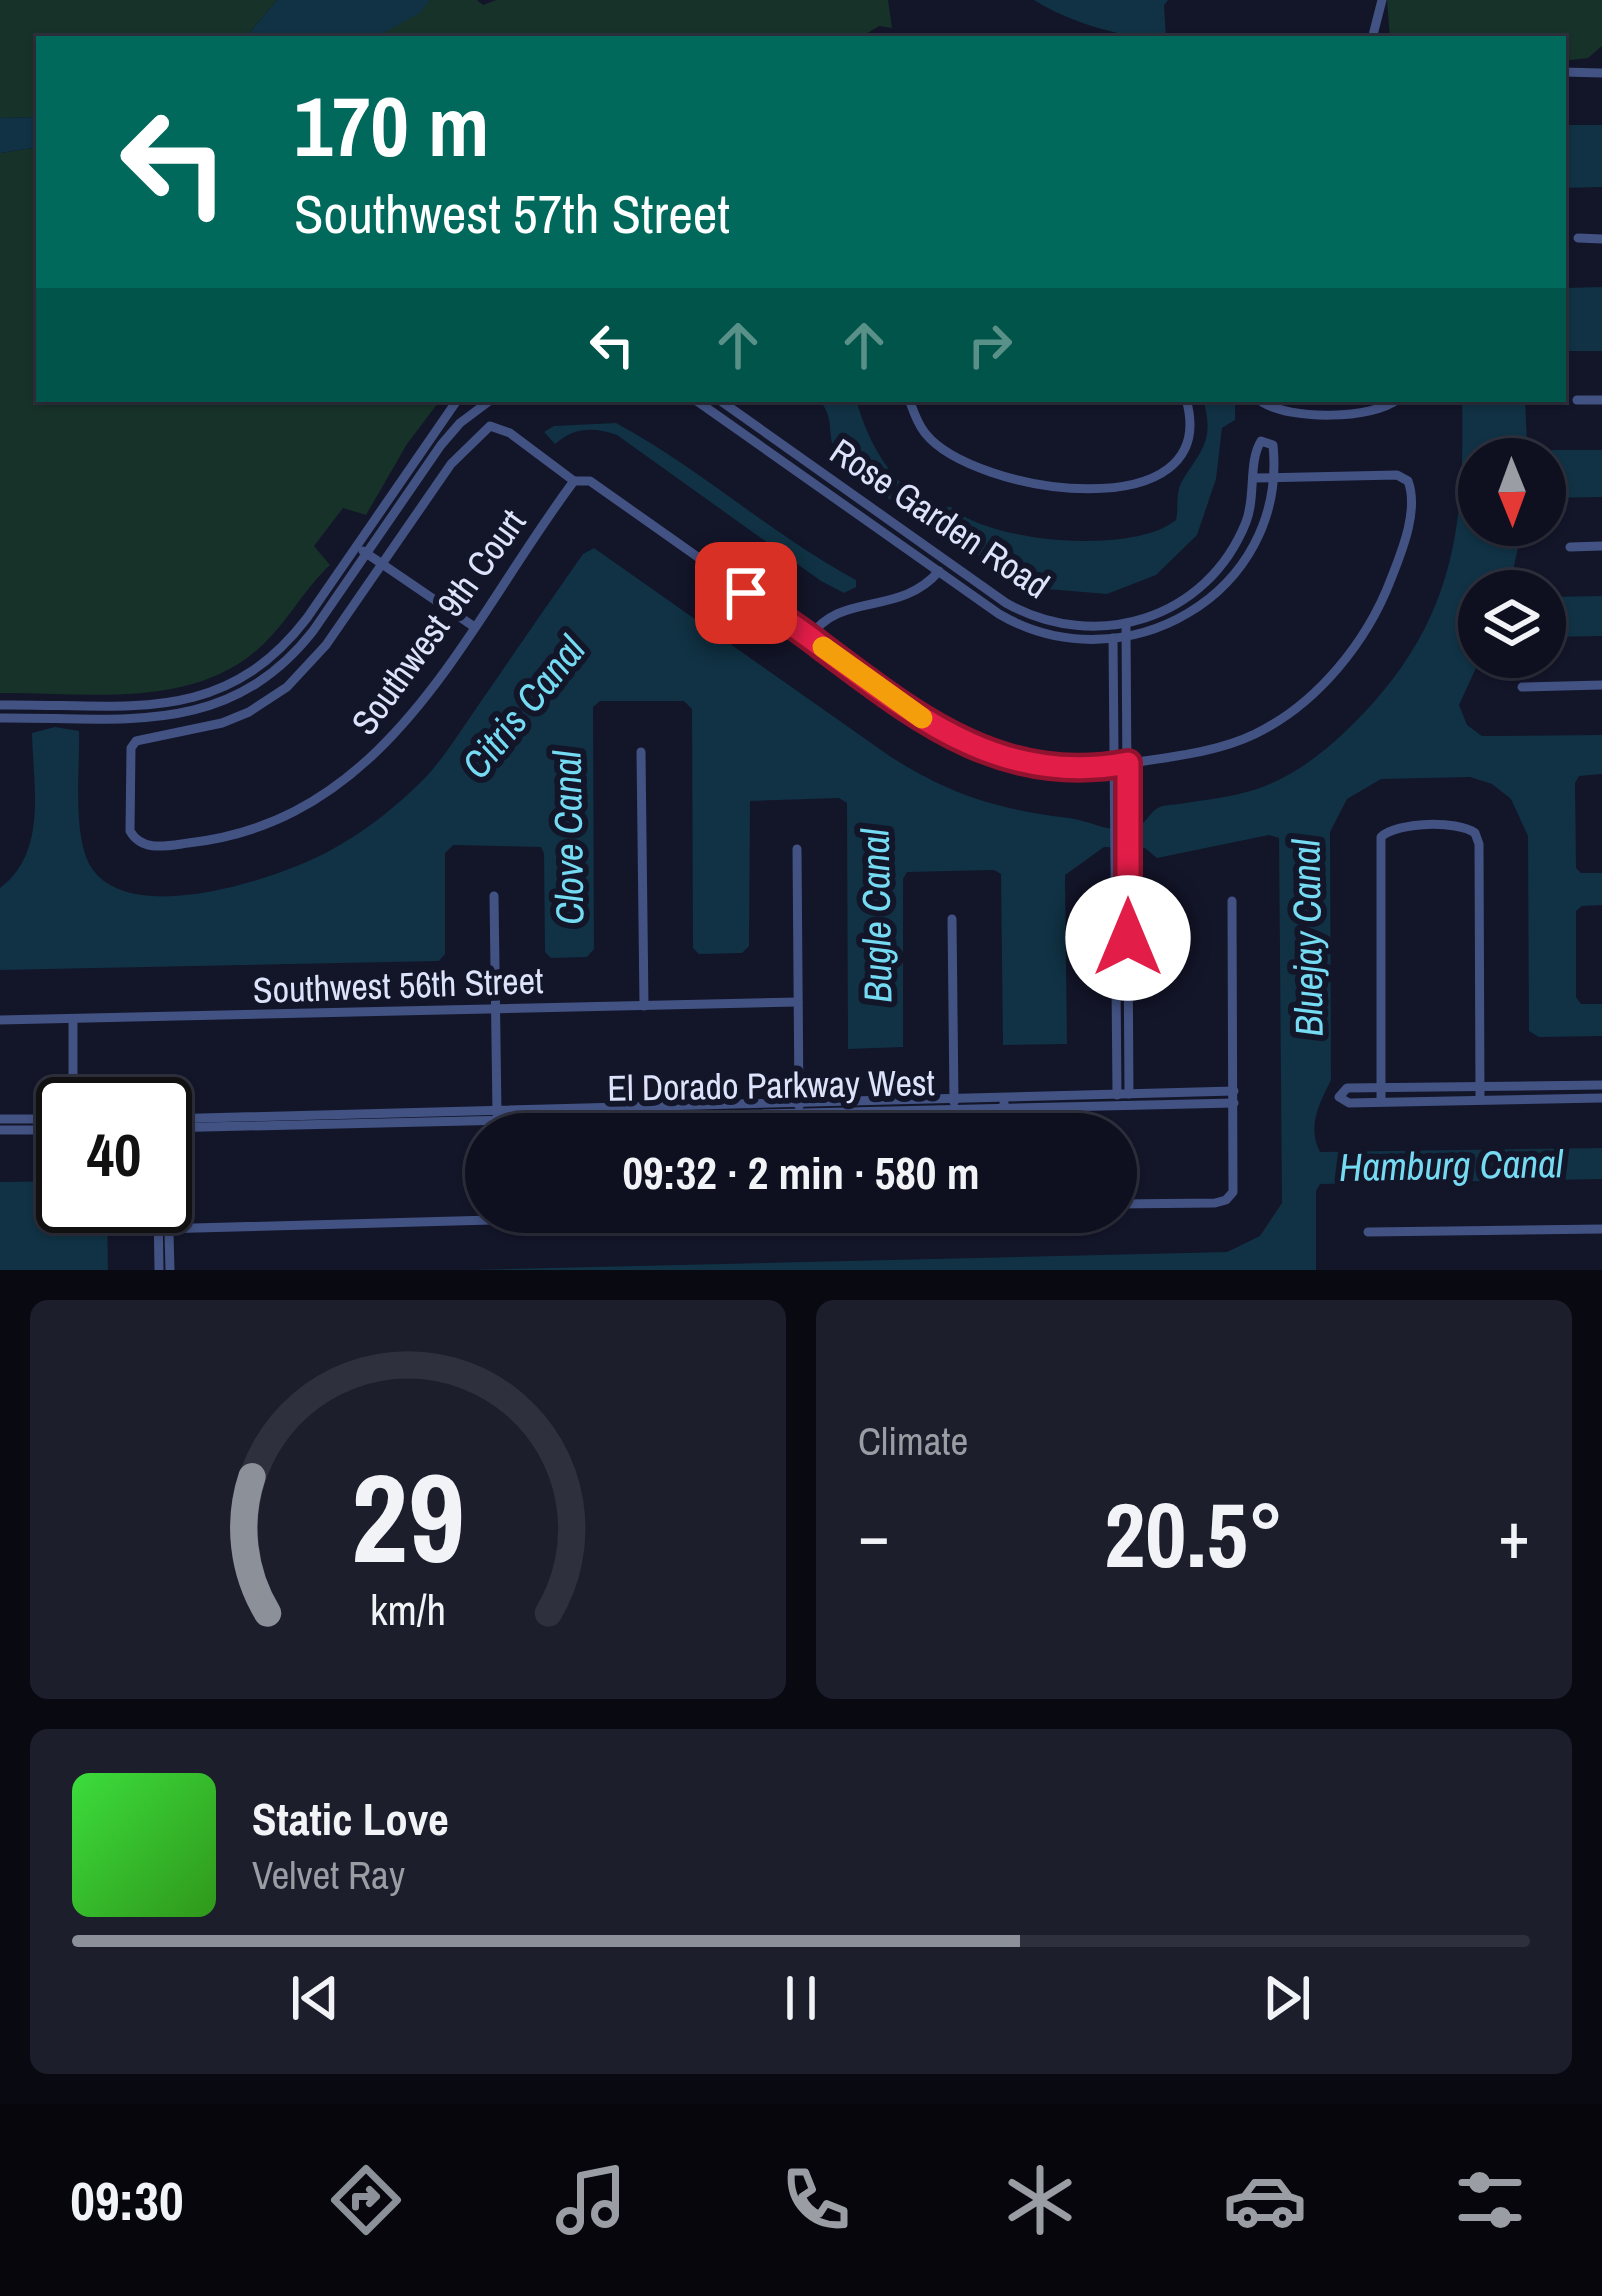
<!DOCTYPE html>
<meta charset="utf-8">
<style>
body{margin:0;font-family:"Archivo Narrow",sans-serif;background:#1c1e2c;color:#f1f3f6;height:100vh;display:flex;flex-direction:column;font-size:45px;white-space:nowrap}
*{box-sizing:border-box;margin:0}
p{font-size:39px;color:#9b9da4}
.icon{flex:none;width:66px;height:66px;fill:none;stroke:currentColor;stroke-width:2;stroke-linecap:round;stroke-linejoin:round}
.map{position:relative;height:1270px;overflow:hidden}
.details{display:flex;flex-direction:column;gap:30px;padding:30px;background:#080911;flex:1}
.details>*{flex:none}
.banner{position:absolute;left:36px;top:36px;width:1530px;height:366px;border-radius:0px;box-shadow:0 3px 9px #0004,0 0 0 3px #2e303d;background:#00695c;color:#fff;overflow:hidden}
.needle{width:78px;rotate:179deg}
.tools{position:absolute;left:1458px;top:438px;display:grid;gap:24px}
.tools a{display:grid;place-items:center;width:108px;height:108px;border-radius:50%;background:#0e101f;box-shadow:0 3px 9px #0004,0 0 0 3px #2e303d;font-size:60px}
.speed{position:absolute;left:36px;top:1077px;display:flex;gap:24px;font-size:60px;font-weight:700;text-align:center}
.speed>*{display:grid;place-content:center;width:156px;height:156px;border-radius:50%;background:#0e101f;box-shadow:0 3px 9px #0004,0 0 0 3px #2e303d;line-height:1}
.speed .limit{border:6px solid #111;border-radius:18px;background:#fff;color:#111}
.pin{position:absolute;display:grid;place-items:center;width:102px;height:102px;color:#fff;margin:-51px;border-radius:24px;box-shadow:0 6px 18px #0006}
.me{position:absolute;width:132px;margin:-66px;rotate:0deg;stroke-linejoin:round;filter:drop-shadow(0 0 9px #0008)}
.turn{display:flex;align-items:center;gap:42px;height:252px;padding:0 60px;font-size:54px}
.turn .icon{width:156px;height:156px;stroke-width:2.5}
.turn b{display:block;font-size:84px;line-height:102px}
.lanes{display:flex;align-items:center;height:114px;padding:0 60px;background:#0003;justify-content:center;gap:60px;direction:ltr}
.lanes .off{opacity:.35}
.big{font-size:90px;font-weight:800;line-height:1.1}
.details .tile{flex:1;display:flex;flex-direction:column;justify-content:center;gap:18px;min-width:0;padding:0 42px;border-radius:18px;background:#1c1e2c}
.details .dial{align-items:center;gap:0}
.dial svg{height:312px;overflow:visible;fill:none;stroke:#2e303d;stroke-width:7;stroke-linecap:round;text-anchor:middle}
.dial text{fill:#f1f3f6;stroke:none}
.song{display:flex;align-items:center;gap:36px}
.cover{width:144px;height:144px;border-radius:18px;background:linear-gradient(135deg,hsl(120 70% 55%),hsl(110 70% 35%))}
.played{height:12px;border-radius:6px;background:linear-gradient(90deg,#8c9099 65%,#2e303d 65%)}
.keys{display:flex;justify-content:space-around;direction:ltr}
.heat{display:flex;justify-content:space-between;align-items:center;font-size:66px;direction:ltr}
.details .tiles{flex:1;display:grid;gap:30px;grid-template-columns:1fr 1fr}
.tile:last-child{grid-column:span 2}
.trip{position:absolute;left:465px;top:1113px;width:672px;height:120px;border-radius:60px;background:#0e101f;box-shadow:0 3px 9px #0004,0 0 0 3px #2e303d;font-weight:800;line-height:120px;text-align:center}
.tabs{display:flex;height:192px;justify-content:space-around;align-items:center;background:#06060c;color:#9b9da4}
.tabs .icon{width:84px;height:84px}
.tabs .selected{color:#8c9099}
.tabs b{font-size:54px;color:#f1f3f6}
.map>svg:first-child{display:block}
.green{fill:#173229}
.water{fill:#103244}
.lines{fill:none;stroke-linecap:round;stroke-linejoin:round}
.minor{stroke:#425283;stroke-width:9}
.route-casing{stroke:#92132f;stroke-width:30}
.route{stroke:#e11d48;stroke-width:21}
.slow{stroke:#f59e0b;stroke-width:21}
.labels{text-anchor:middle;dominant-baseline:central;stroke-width:12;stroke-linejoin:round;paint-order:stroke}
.street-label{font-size:36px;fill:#dee3fc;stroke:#131529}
.water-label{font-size:39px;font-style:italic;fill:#75dbf2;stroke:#131529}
</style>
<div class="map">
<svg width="1602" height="1270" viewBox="0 0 1602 1270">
<rect width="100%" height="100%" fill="#131529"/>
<g class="green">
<path d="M0,0h277l-33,39h-205v78l-39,1z"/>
<path d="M430,0h47l6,5 13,-5h392l4,28 -13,-2 -21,13h-485z"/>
<path d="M1387,0h215v46l-14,12 -25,3v-22h-173z"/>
<path d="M39,147v252h402l-34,45 -41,71 -23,-7 -29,38 16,19c-27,25 -44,60 -72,84 -69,61 -173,43 -258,44v-540z"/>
</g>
<g class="water">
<path d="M277,0h153l-9,12 -48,27h-129z"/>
<path d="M1034,0h134l-4,5 2,34c-39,0 -96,-16 -132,-39z"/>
<path d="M39,117v30l-39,6v-35z"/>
<path d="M1563,125h39v62l-39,1z"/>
<path d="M1602,287v64h-39v-63z"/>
<path d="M787,399h69c12,45 35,83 75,109l20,-1c38,36 183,48 225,13 3,-12 -1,-27 6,-39 20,-32 33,-41 21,-82h32v21l-13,8 -6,51 -19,56 -41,40 -49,19 -72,-6 -73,-42 -20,-15 -5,-13c-6,-2 -13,-1 -19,-2 -16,-4 -75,-51 -83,-66 -8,-15 -1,-29 -12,-45z"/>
<path d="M1462,399h63l2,45 4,6h71v47l-57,1v-39h-66v66h44l-12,55 4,11h-36l2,66 -22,48 8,20 15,11 120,-1v39l-23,2 -4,7 1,85 5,5h21v32l-20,1 -6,5v86l5,7h21v32l-63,1 -10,-6 -1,-195 -17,-37 -19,-15 -22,-7 -89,2 -34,20 -17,33 1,248c-12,24 -24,47 -11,72l282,-4v31l-282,5 -4,7v79h-845l756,-18 33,-16 22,-33 -3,-365 -10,-3 -112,23 -12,-10 -41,-1 -39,28 2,169 -64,1 -2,-171 -7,-4 -87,2 -4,7v168l-55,2 -1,-246 -8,-5 -89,3 -1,145 -7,7 -43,1 -6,-6 -1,-239 -8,-8h-84l-7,6 1,242 -7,8 -36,1 -6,-6 -1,-99 -3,-6 -88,-2 -8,8v101l-6,7 -439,9v-82c48,-36 33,-102 32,-155l23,-6 24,4c1,37 -7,104 12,136 40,62 189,11 240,-17 35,-19 66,-44 94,-72 22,-24 40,-54 59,-81 33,-48 66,-96 99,-143l11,-6 297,209c62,39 106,52 178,61 22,3 39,15 62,11 15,-2 16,-15 27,-21 6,-4 20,-3 27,-5 27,-4 55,-7 80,-17 36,-14 68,-41 95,-69 94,-97 105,-190 102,-318z"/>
<path d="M616,423c85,46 155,111 240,157v7l-12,6 -23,-12 -204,-146c-24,-8 -42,-8 -62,9l-11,-12 10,-6z"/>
<path d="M1602,596v40l-57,1v-40z"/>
<path d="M63,1181v25h44l1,64h-108v-88z"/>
</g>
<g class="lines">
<g class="minor">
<path d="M1372,39l10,-39"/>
<path d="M1563,72l39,1"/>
<path d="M1578,238l24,1"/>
<path d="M694,399l305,215c125,73 289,-20 274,-169l-12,-4c-13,21 -5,56 -15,81 -39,98 -150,131 -240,81l-288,-204"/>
<path d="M909,399c4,11 8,24 16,34 49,62 299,98 261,-34"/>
<path d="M1577,400h25"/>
<path d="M1262,402c28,18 110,18 136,-3"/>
<path d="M490,426l20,7 64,48c-108,144 -183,340 -386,362 -22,3 -46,9 -58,-12l1,-83 5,-7 86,-18 27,-11 38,-25 39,-42 125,-181z"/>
<path d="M574,481h16l363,256c57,30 114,34 178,26 40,-6 87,-11 124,-29 62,-30 112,-92 136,-155 11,-28 28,-69 17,-98l-11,-6 -142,3"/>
<path d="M1570,547l32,-1"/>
<path d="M363,551l110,75"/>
<path d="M1126,625l3,469"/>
<path d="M810,637c30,-46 90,-20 129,-66"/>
<path d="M1113,638l4,457"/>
<path d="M1522,687l80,-2"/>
<path d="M0,705c123,-2 222,24 307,-87l151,-219"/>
<path d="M0,718c122,-1 228,21 313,-87l128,-186 19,-22 32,-24"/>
<path d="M641,752l3,254"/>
<path d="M797,849l2,257"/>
<path d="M494,896l3,218"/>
<path d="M952,919l2,183"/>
<path d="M0,1020l798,-18"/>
<path d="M73,1020v84"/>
<path d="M1602,1085l-255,3 -8,9 10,6 253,-5"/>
<path d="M1381,1101v-264c16,-15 76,-17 94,-4l4,11 1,256"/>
<path d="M1004,1103l1,31"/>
<path d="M0,1119h63"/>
<path d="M165,1119l1069,-28"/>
<path d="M166,1125l4,145"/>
<path d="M165,1128l1069,-25"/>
<path d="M0,1130h63"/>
<path d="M1116,1204l99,-1 11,-3 7,-8 -1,-291"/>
<path d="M158,1206l1,64"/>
<path d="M158,1229l635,-17"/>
<path d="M1368,1232l234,-3"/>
</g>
</g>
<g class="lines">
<g class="route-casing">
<path id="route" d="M746,593c25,18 51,34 75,53 95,71 180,141 307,117v175"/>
</g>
<use href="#route" class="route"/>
<path class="slow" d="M823,647l99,71"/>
</g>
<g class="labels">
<g class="street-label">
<text transform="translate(940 518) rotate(34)">Rose Garden Road</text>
<text transform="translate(438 622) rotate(-54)">Southwest 9th Court</text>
<text transform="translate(398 985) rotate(-2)">Southwest 56th Street</text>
<text transform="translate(771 1085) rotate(-1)">El Dorado Parkway West</text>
</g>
<g class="water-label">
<text transform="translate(523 707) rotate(-51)">Citris Canal</text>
<text transform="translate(568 838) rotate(-91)">Clove Canal</text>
<text transform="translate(876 916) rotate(-91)">Bugle Canal</text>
<text transform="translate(1307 938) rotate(-91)">Bluejay Canal</text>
<text transform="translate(1451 1165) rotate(-1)">Hamburg Canal</text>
</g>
</g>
</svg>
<div class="tools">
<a><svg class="needle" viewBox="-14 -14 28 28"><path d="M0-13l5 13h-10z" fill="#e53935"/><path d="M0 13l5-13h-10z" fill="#9b9da4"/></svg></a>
<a><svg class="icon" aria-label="layers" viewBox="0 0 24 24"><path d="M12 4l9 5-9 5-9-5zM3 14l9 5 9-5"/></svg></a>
</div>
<div class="speed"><div class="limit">40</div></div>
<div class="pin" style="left:746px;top:593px;background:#d93025"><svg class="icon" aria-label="arrive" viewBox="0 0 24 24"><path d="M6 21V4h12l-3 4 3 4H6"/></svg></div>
<svg class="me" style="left:1128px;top:938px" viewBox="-20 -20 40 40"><circle r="19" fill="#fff"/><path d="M0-13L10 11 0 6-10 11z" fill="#e11d48"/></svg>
<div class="trip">09:32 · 2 min · 580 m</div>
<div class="banner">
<div class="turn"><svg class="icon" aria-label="left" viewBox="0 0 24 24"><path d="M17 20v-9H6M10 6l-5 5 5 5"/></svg><div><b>170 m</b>Southwest 57th Street</div></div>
<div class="lanes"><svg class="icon" aria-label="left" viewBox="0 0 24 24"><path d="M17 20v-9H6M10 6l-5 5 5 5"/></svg><svg class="icon off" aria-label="ahead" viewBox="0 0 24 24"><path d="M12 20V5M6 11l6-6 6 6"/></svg><svg class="icon off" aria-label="ahead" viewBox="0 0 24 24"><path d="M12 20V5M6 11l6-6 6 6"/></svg><svg class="icon off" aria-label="right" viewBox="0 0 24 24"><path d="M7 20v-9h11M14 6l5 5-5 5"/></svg></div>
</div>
</div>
<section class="details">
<div class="tiles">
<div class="tile dial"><svg viewBox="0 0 100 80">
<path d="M14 69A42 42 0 1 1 86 69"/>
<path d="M14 69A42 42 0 0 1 10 34" stroke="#8c9099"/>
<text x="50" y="56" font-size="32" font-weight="700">29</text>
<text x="50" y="72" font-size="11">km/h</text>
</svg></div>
<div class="tile"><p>Climate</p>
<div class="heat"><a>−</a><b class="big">20.5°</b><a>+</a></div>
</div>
<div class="tile">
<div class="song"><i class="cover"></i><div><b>Static Love</b><p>Velvet Ray</p></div></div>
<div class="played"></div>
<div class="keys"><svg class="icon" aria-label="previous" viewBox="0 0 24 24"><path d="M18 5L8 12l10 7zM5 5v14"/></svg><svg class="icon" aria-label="pause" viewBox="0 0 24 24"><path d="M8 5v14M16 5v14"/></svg><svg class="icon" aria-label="next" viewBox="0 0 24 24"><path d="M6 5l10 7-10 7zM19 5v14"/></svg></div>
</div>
</div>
</section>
<nav class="tabs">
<b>09:30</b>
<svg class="icon selected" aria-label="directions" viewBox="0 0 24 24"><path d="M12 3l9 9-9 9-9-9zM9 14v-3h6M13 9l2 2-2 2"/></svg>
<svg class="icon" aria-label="music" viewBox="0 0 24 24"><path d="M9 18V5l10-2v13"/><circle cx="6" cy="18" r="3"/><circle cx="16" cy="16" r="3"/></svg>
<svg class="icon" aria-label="phone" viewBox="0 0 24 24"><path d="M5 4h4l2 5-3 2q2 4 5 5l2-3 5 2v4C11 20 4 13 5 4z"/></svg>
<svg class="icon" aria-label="climate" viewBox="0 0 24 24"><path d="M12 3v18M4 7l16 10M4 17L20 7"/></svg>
<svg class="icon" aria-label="car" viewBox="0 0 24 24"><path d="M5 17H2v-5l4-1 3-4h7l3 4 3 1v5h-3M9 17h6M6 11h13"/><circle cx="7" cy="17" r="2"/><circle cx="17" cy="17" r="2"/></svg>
<svg class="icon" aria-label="filters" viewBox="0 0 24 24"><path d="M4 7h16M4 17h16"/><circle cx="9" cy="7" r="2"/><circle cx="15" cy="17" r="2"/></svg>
</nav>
